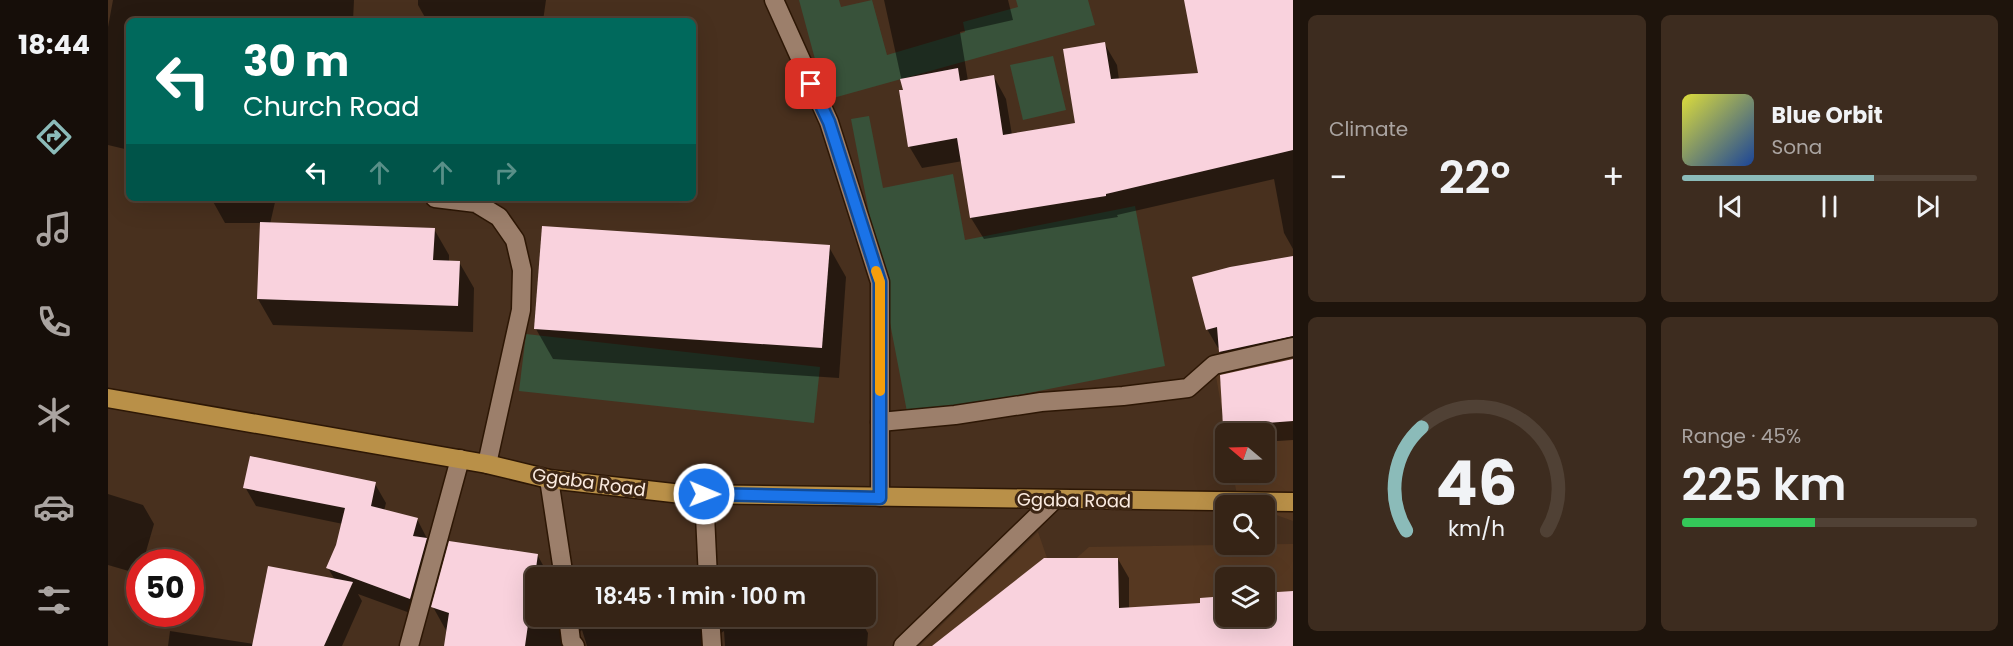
<!DOCTYPE html>
<meta charset="utf-8">
<style>
body{margin:0;font-family:Poppins,sans-serif;background:#3d2c1f;color:#f1f3f6;height:100vh;display:flex;flex-direction:column;font-size:22px;white-space:nowrap}
*{box-sizing:border-box;margin:0}
p{font-size:20px;color:#aaa4a1}
.icon{flex:none;width:33px;height:33px;fill:none;stroke:currentColor;stroke-width:2;stroke-linecap:round;stroke-linejoin:round}
.map{position:relative;flex:1;overflow:hidden}
.drawer{display:flex;flex-direction:column;gap:15px;padding:15px;background:#1e140c;width:720px}
.drawer>*{flex:none}
.top-card{position:absolute;left:18px;top:18px;width:570px;height:183px;border-radius:9px;box-shadow:0 6px 24px #0002,0 0 0 2px #504135;background:#00695c;color:#fff;overflow:hidden}
.needle{width:39px;rotate:289deg}
.controls{position:absolute;left:1107px;top:423px;display:grid;gap:12px}
.controls a{display:grid;place-items:center;width:60px;height:60px;border-radius:9px;background:#362416;box-shadow:0 6px 24px #0002,0 0 0 2px #504135;font-size:30px}
.speed{position:absolute;left:18px;top:549px;display:flex;gap:12px;font-size:30px;font-weight:700;text-align:center}
.speed>*{display:grid;place-content:center;width:78px;height:78px;border-radius:50%;background:#362416;box-shadow:0 6px 24px #0002,0 0 0 2px #504135;line-height:1}
.speed .limit{border:9px solid #d22;background:#fff;color:#111}
.pin{position:absolute;display:grid;place-items:center;width:51px;height:51px;color:#fff;margin:-26px;border-radius:12px;box-shadow:0 3px 9px #0006}
.me{position:absolute;width:66px;margin:-33px;rotate:91deg;stroke-linejoin:round;filter:drop-shadow(0 0 4px #0008)}
.turn{display:flex;align-items:center;gap:21px;height:126px;padding:0 18px;font-size:27px}
.turn .icon{width:78px;height:78px;stroke-width:2.5}
.turn b{display:block;font-size:42px;line-height:51px}
.lanes{display:flex;align-items:center;height:57px;padding:0 18px;background:#0003;justify-content:center;gap:30px;direction:ltr}
.lanes .off{opacity:.35}
.big{font-size:45px;font-weight:600;line-height:1.1}
.drawer .widget{flex:1;display:flex;flex-direction:column;justify-content:center;gap:9px;min-width:0;padding:0 21px;border-radius:9px;background:#3d2c1f}
.drawer .dial{align-items:center;gap:0}
.dial svg{height:156px;overflow:visible;fill:none;stroke:#504135;stroke-width:7;stroke-linecap:round;text-anchor:middle}
.dial text{fill:#f1f3f6;stroke:none}
.song{display:flex;align-items:center;gap:18px}
.cover{width:72px;height:72px;border-radius:9px;background:linear-gradient(135deg,hsl(60 70% 55%),hsl(220 70% 35%))}
.played{height:6px;border-radius:3px;background:linear-gradient(90deg,#8bbbb9 65%,#504135 65%)}
.keys{display:flex;justify-content:space-around;direction:ltr}
.heat{display:flex;justify-content:space-between;align-items:center;font-size:33px;direction:ltr}
.charge{height:9px;border-radius:4px;background:linear-gradient(90deg,#34c759 45%,#504135 0)}
.drawer .tiles{flex:1;display:grid;gap:15px;grid-template-columns:repeat(2,1fr)}
.trip{position:absolute;left:417px;top:567px;width:351px;height:60px;border-radius:9px;background:#362416;box-shadow:0 6px 24px #0002,0 0 0 2px #504135;font-weight:600;line-height:60px;text-align:center}
main{display:flex;flex:1;min-height:0}
.menu{display:flex;flex-direction:column;width:108px;justify-content:space-around;align-items:center;background:#160e09;color:#aaa4a1}
.menu .icon{width:42px;height:42px}
.menu .active{color:#8bbbb9}
.menu b{font-size:27px;color:#f1f3f6}
.map>svg:first-child{display:block}
.built{fill:#563821}
.green{fill:#38523a}
.shadow{fill:#0007}
.building{fill:#f9d2dd}
.lines{fill:none;stroke-linecap:round;stroke-linejoin:round}
.minor-casing{stroke:#2d1705;stroke-width:21}
.major-casing{stroke:#2d1705;stroke-width:21}
.minor{stroke:#9c7f6b;stroke-width:18}
.major{stroke:#b99048;stroke-width:18}
.route-casing{stroke:#114b97;stroke-width:15}
.route{stroke:#1a73e8;stroke-width:10}
.slow{stroke:#f59e0b;stroke-width:10}
.labels{text-anchor:middle;dominant-baseline:central;stroke-width:6;stroke-linejoin:round;paint-order:stroke}
.street-label{font-size:18px;fill:#fbebe0;stroke:#3d2614}
</style>
<main>
<nav class="menu">
<b>18:44</b>
<svg class="icon active" aria-label="directions" viewBox="0 0 24 24"><path d="M12 3l9 9-9 9-9-9zM9 14v-3h6M13 9l2 2-2 2"/></svg>
<svg class="icon" aria-label="music" viewBox="0 0 24 24"><path d="M9 18V5l10-2v13"/><circle cx="6" cy="18" r="3"/><circle cx="16" cy="16" r="3"/></svg>
<svg class="icon" aria-label="phone" viewBox="0 0 24 24"><path d="M5 4h4l2 5-3 2q2 4 5 5l2-3 5 2v4C11 20 4 13 5 4z"/></svg>
<svg class="icon" aria-label="climate" viewBox="0 0 24 24"><path d="M12 3v18M4 7l16 10M4 17L20 7"/></svg>
<svg class="icon" aria-label="car" viewBox="0 0 24 24"><path d="M5 17H2v-5l4-1 3-4h7l3 4 3 1v5h-3M9 17h6M6 11h13"/><circle cx="7" cy="17" r="2"/><circle cx="17" cy="17" r="2"/></svg>
<svg class="icon" aria-label="filters" viewBox="0 0 24 24"><path d="M4 7h16M4 17h16"/><circle cx="9" cy="7" r="2"/><circle cx="15" cy="17" r="2"/></svg>
</nav>
<div class="map">
<svg width="1185" height="646" viewBox="0 0 1185 646">
<rect width="100%" height="100%" fill="#48301e"/>
<g class="built">
<path d="M1185,338v183l-28,-10 -1,-5 -26,-5 -5,-28 31,-1v-38l-38,-1 -12,-68z"/>
<path d="M930,532l16,46 35,-31 204,-3v67l-28,3 -1,-36h-38v38l-243,30h-63z"/>
</g>
<g class="green">
<path d="M691,0h40l2,7 31,-7 15,55 78,-23 -2,-10 55,-15 -2,-7h72l7,25 -269,75z"/>
<path d="M945,56l13,54 -43,10 -13,-55z"/>
<path d="M761,116l14,72 70,-14 12,66 170,-34 30,160 -257,51 -57,-298z"/>
<path d="M418,334l294,33 -6,56 -295,-32z"/>
</g>
<g class="shadow">
<path d="M5,0h241l-1,21h-224v129l-21,-5v-118z"/>
<path d="M310,0h128l-3,21h-116l-9,-16z"/>
<path d="M776,0h124l5,20 -53,12 8,49 26,-4 12,22 6,36 65,-11 27,-81 13,22 2,15 81,-5 -14,-75h107v249l-9,-16 -10,-54 -157,36 1,2 -134,22 -13,-21 -8,-57 -41,7 -13,-22 -5,-55z"/>
<path d="M103,198h65l-6,26 164,5 15,26v7h10l15,26 -1,44 -200,-7 -15,-26 3,-76h-36z"/>
<path d="M721,247l17,30 -7,101 -286,-19 -17,-30z"/>
<path d="M1185,257v99l-62,14 -11,-18v-5l-2,1 -11,-19z"/>
<path d="M1185,360v80l-29,2v-8h-35l-4,-8z"/>
<path d="M267,484l11,19 -2,8 33,8 20,39 -16,59 -63,-23 4,7 -20,45h-174l2,-15 84,13 81,-64 -7,-12 10,-22 5,-22 -87,-18 -11,-19z"/>
<path d="M0,494l35,11 11,19 -11,38h-3l-1,12 -31,-9z"/>
<path d="M430,556l12,22h-14v38h322l10,17 -1,13h-142l-1,-15 -9,6 -2,9h-126l-5,-16 -10,9v7h-127l2,-14 -14,-25z"/>
<path d="M1010,559l11,19v31l97,7h38l29,-24v54h-359z"/>
</g>
<g class="building">
<path d="M1076,0h109v150l-187,44v2l-136,22 -13,-80 -49,9 -9,-57h4l-3,-11 58,-11 2,13 34,-6 9,60 72,-12 -12,-74 42,-7 6,37 87,-6z"/>
<path d="M152,222l175,6 -2,32 27,1 -2,45 -201,-7z"/>
<path d="M434,226l288,19 -8,103 -288,-19z"/>
<path d="M1185,256v80l-74,16 -2,-25 -11,3 -14,-53 38,-10z"/>
<path d="M1185,359v62l-70,5 -3,-51z"/>
<path d="M142,456l126,26 -5,24 47,12 -5,18 14,2 -17,61 -84,-31 10,-23 9,-37 -102,-20z"/>
<path d="M341,541l89,13 -13,92h-81l5,-33 -18,-6z"/>
<path d="M936,558h74l1,50 81,-5v-5l26,-2v20h38v-23l29,-2v55h-361z"/>
<path d="M160,566l85,16 -29,64h-72z"/>
</g>
<g class="lines">
<g class="minor-casing">
<g id="minor">
<path d="M666,0l55,122 51,160v215"/>
<path d="M327,198l41,5 23,14 16,23 7,30 -1,40 -34,154"/>
<path d="M772,422l75,-7 86,-13 82,-6 65,-8 26,-23 79,-18"/>
<path d="M441,479l15,99"/>
<path d="M596,494l4,84"/>
<path d="M460,616l3,25 4,5"/>
<path d="M602,616l2,30"/>
<path d="M301,646l51,-187"/>
<path d="M795,646l151,-146"/>
</g>
</g>
<g class="major-casing">
<path id="major" d="M0,398l379,66 62,15 133,15 611,8"/>
</g>
<use href="#minor" class="minor"/>
<use href="#major" class="major"/>
</g>
<g class="lines">
<g class="route-casing">
<path id="route" d="M596,494l176,4v-216l-51,-160 -18,-38"/>
</g>
<use href="#route" class="route"/>
<path class="slow" d="M768,271l4,11v109"/>
</g>
<g class="labels">
<g class="street-label">
<text transform="translate(481 482) rotate(8)">Ggaba Road</text>
<text transform="translate(966 500) rotate(1)">Ggaba Road</text>
</g>
</g>
</svg>
<div class="controls">
<a><svg class="needle" viewBox="-14 -14 28 28"><path d="M0-13l5 13h-10z" fill="#e53935"/><path d="M0 13l5-13h-10z" fill="#aaa4a1"/></svg></a>
<a><svg class="icon" aria-label="search" viewBox="0 0 24 24"><circle cx="10" cy="10" r="6"/><path d="M15 15l6 6"/></svg></a>
<a><svg class="icon" aria-label="layers" viewBox="0 0 24 24"><path d="M12 4l9 5-9 5-9-5zM3 14l9 5 9-5"/></svg></a>
</div>
<div class="speed"><div class="limit">50</div></div>
<div class="pin" style="left:703px;top:84px;background:#d93025"><svg class="icon" aria-label="arrive" viewBox="0 0 24 24"><path d="M6 21V4h12l-3 4 3 4H6"/></svg></div>
<svg class="me" style="left:596px;top:494px" viewBox="-20 -20 40 40"><circle r="17" fill="#1a73e8" stroke="#fff" stroke-width="3"/><path d="M0-11L8 9 0 5-8 9z" fill="#fff"/></svg>
<div class="trip">18:45 · 1 min · 100 m</div>
<div class="top-card">
<div class="turn"><svg class="icon" aria-label="left" viewBox="0 0 24 24"><path d="M17 20v-9H6M10 6l-5 5 5 5"/></svg><div><b>30 m</b>Church Road</div></div>
<div class="lanes"><svg class="icon" aria-label="left" viewBox="0 0 24 24"><path d="M17 20v-9H6M10 6l-5 5 5 5"/></svg><svg class="icon off" aria-label="ahead" viewBox="0 0 24 24"><path d="M12 20V5M6 11l6-6 6 6"/></svg><svg class="icon off" aria-label="ahead" viewBox="0 0 24 24"><path d="M12 20V5M6 11l6-6 6 6"/></svg><svg class="icon off" aria-label="right" viewBox="0 0 24 24"><path d="M7 20v-9h11M14 6l5 5-5 5"/></svg></div>
</div>
</div>
<section class="drawer">
<div class="tiles">
<div class="widget"><p>Climate</p>
<div class="heat"><a>−</a><b class="big">22°</b><a>+</a></div>
</div>
<div class="widget">
<div class="song"><i class="cover"></i><div><b>Blue Orbit</b><p>Sona</p></div></div>
<div class="played"></div>
<div class="keys"><svg class="icon" aria-label="previous" viewBox="0 0 24 24"><path d="M18 5L8 12l10 7zM5 5v14"/></svg><svg class="icon" aria-label="pause" viewBox="0 0 24 24"><path d="M8 5v14M16 5v14"/></svg><svg class="icon" aria-label="next" viewBox="0 0 24 24"><path d="M6 5l10 7-10 7zM19 5v14"/></svg></div>
</div>
<div class="widget dial"><svg viewBox="0 0 100 80">
<path d="M14 69A42 42 0 1 1 86 69"/>
<path d="M14 69A42 42 0 0 1 22 16" stroke="#8bbbb9"/>
<text x="50" y="56" font-size="32" font-weight="700">46</text>
<text x="50" y="72" font-size="11">km/h</text>
</svg></div>
<div class="widget"><p>Range · 45%</p><b class="big">225 km</b><div class="charge"></div></div>
</div>
</section>
</main>
